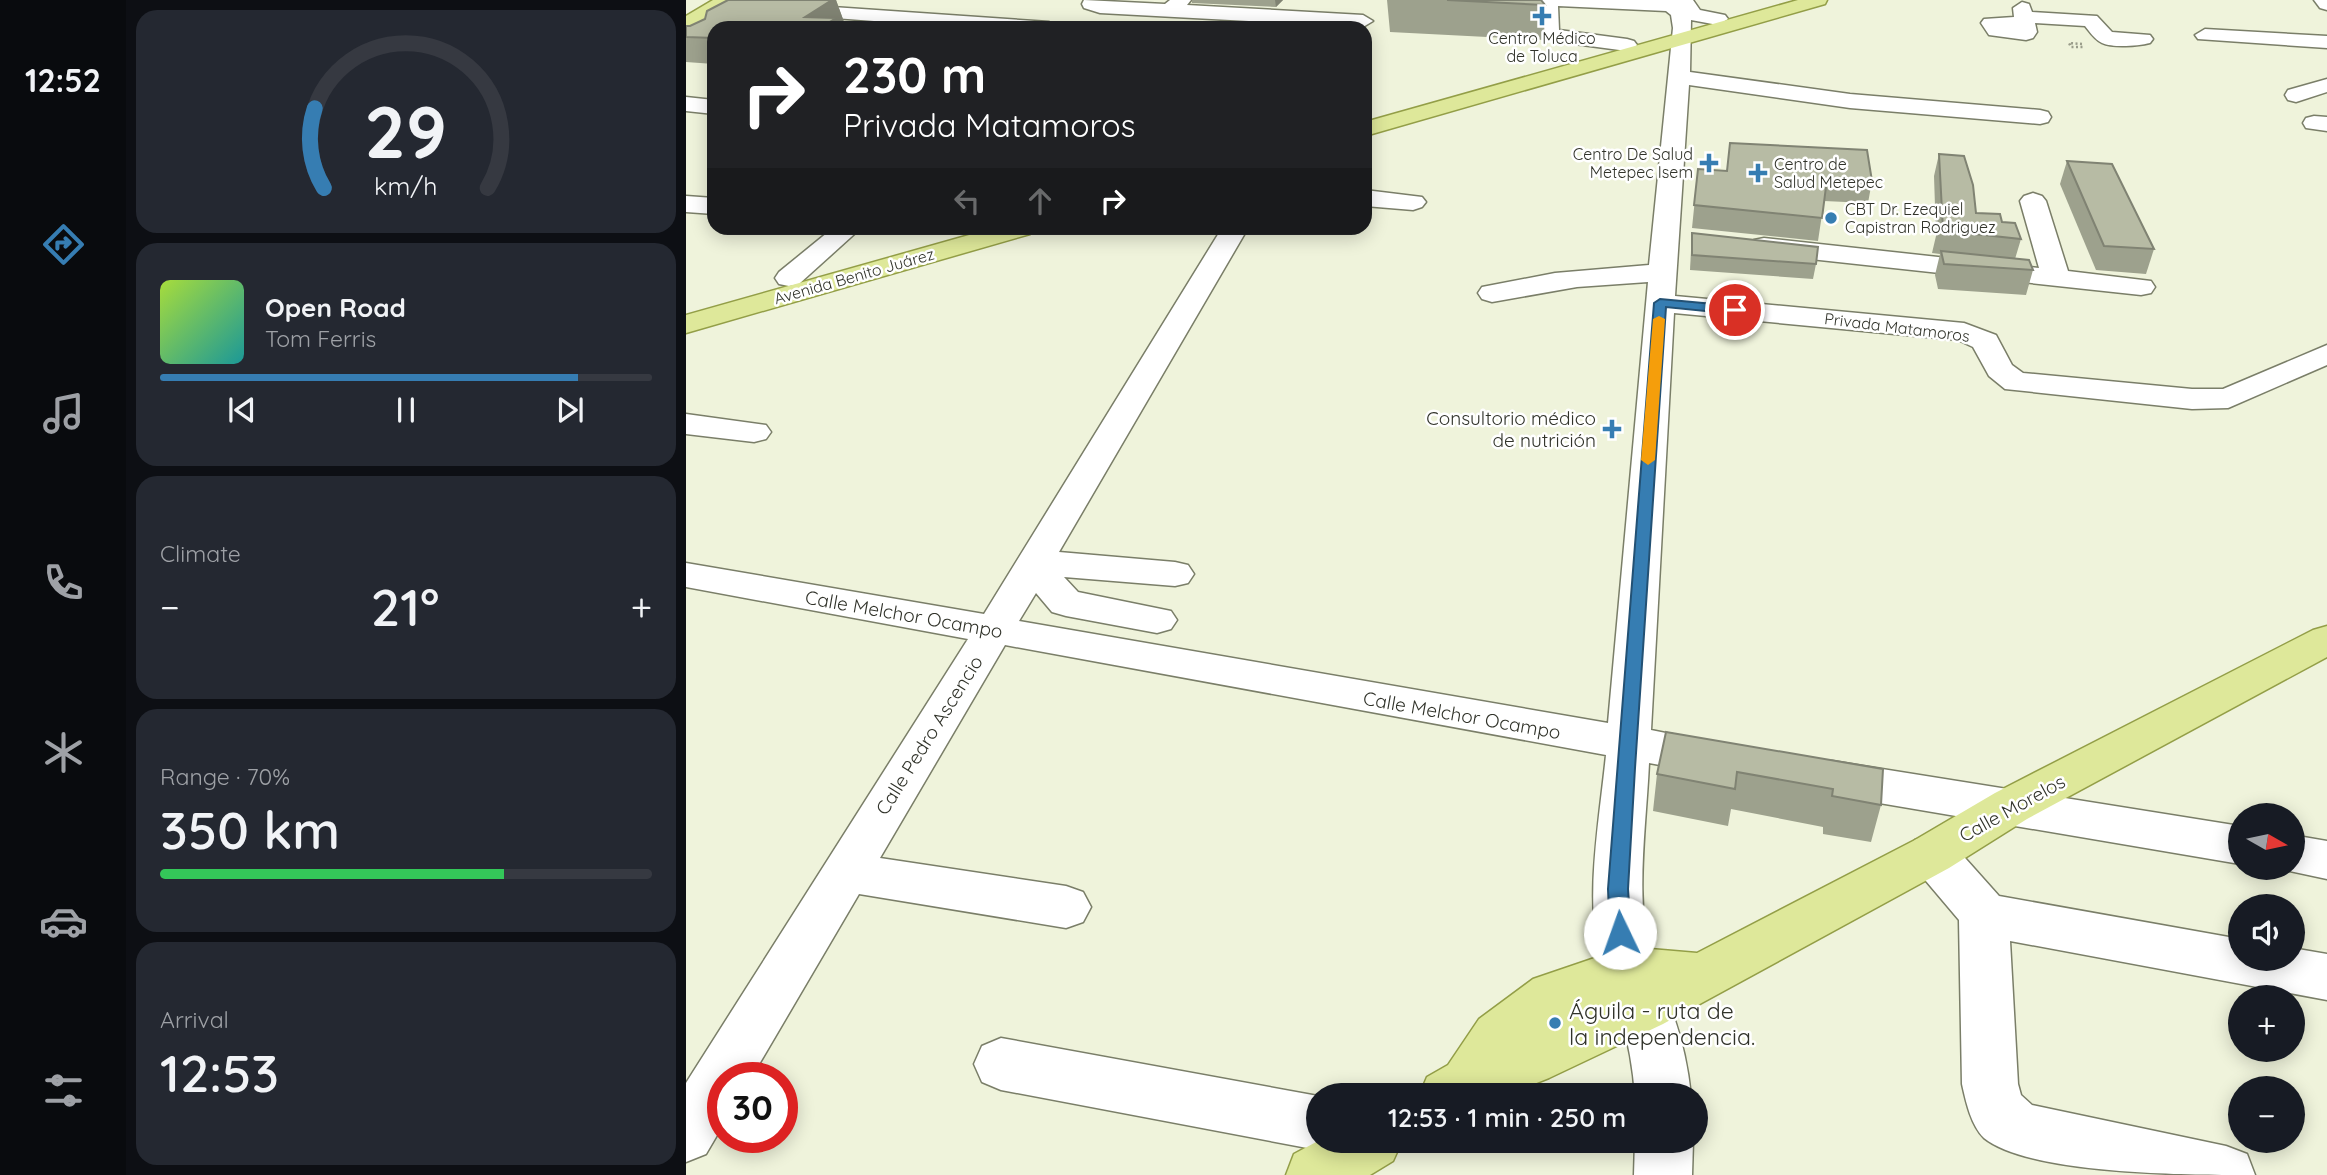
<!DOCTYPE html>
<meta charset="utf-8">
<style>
body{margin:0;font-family:Quicksand,sans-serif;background:#242831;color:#f1f3f6;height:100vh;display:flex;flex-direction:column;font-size:26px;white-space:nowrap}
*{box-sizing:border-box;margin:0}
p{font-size:23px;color:#9ea1a6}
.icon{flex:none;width:38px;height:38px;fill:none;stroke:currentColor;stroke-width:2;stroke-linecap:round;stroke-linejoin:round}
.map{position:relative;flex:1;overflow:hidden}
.details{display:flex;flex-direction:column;gap:10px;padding:10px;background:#0d0f14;width:560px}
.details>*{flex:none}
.top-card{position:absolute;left:21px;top:21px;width:665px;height:214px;border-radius:21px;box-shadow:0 4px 18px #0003;background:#202124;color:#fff;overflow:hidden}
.needle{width:46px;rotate:99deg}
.fabs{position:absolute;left:1542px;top:803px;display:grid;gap:14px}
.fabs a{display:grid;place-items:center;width:77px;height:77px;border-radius:50%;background:#171b24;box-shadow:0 4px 18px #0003;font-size:35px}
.speed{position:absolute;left:21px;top:1062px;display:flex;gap:14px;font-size:35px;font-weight:700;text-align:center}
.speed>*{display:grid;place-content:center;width:91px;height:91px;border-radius:50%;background:#171b24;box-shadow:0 4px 18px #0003;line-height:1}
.speed .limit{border:10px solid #d22;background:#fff;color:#111}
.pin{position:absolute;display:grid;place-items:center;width:60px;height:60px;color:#fff;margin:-30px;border:4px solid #fff;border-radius:50%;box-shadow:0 2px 7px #0007}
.me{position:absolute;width:77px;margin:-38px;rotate:357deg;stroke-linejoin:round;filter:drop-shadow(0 0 5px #0008)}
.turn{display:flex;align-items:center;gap:24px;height:147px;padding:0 21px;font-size:32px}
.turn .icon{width:91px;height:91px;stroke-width:2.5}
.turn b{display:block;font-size:49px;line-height:60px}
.lanes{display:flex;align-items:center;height:66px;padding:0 21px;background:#0003;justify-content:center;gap:35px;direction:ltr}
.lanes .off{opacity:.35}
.big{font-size:52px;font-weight:600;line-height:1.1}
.details .card{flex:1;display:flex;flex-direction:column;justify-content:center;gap:10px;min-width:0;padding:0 24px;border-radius:21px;background:#242831}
.details .dial{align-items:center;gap:0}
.dial svg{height:182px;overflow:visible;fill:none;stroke:#363941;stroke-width:7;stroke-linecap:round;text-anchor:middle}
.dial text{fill:#f1f3f6;stroke:none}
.song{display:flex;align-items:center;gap:21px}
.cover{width:84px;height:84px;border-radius:10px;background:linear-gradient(135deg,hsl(80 70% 55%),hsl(180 70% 35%))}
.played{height:7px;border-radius:4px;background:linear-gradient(90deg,#367db2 85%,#363941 85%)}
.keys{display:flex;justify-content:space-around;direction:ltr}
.heat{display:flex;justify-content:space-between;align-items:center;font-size:38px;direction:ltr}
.charge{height:10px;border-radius:5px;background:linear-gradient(90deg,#34c759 70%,#363941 0)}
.trip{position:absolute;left:620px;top:1083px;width:402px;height:70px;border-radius:35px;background:#171b24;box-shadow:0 4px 18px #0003;font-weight:600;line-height:70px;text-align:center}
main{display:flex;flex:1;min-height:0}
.dock{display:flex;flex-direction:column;width:126px;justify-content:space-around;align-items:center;background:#090b0e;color:#9ea1a6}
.dock .icon{width:49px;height:49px}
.dock .current{color:#367db2}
.dock b{font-size:32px;color:#f1f3f6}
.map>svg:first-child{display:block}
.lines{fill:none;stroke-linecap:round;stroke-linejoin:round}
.minor-casing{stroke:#7a7e68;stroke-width:3}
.major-casing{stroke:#939e47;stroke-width:3}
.path{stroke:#9a9d8b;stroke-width:2.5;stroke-dasharray:2 2.5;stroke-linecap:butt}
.minor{fill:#fff;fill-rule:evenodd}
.major{fill:#dee89a;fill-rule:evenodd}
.wall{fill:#9da18d}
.shaded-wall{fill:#808373}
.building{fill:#b7bba4;stroke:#808373;stroke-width:2}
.route{fill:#367db2;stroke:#235174;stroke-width:2}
.slow{fill:#f59e0b}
.poi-dot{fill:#367db2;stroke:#fff;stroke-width:2.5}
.labels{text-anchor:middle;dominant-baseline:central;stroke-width:5;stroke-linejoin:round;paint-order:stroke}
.far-poi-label{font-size:16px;fill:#31332a;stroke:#fff;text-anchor:start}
.far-street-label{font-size:16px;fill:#31332a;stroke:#fff}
.poi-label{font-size:19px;fill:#31332a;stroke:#fff;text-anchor:end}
.street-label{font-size:19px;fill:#31332a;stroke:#fff}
.near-poi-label{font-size:23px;fill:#31332a;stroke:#fff;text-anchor:start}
</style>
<main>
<nav class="dock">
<b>12:52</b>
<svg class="icon current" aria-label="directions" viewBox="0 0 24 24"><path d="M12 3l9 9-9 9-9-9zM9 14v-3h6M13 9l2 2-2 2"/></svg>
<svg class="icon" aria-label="music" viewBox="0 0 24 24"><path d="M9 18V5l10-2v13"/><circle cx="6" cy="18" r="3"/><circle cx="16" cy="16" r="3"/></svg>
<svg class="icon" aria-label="phone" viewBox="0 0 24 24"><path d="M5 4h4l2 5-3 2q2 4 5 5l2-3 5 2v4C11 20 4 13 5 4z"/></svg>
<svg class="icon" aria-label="climate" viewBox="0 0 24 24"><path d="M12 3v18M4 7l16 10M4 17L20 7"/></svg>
<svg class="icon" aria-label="car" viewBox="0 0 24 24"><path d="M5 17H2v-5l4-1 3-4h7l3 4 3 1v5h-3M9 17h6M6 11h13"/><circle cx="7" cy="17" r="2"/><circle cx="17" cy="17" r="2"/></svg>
<svg class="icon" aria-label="filters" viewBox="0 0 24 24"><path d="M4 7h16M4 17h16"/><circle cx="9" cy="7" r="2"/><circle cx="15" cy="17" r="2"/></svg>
</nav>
<section class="details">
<div class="card dial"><svg viewBox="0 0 100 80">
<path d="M14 69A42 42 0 1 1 86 69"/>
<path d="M14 69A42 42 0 0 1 10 34" stroke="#367db2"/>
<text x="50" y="56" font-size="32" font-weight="700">29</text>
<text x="50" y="72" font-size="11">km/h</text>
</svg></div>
<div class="card">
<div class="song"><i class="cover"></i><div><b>Open Road</b><p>Tom Ferris</p></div></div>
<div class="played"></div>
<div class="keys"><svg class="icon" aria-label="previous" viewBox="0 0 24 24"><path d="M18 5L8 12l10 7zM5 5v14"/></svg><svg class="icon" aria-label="pause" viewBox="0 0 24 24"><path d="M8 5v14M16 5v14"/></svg><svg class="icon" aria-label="next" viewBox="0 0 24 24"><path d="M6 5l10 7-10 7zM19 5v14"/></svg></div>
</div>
<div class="card"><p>Climate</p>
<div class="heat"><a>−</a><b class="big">21°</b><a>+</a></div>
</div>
<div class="card"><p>Range · 70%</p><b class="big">350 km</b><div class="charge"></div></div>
<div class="card"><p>Arrival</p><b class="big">12:53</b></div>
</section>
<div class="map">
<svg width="1641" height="1175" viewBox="0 0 1641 1175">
<rect width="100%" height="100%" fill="#eff3db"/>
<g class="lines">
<g class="minor-casing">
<g id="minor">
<path d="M398,0l81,4 5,-4h21l-4,5 176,10 10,6 -10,6 -263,-14 -16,-5 -2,-4z"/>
<path d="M853,0h154l7,10 25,5 3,4 -10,6 -27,-5 -1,52 160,22 190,16 8,2 3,5 -3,5 -8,2 -190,-16 -161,-23 -14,211 289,27 32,12 16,30 11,8 169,16h31l104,-44v20l-99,43 -36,1 -187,-20 -16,-13 -16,-29 -15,-7 -284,-27 -23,417 79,16 6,12 -6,12 -16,5 -65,-12c-3,67 -15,139 3,204 4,14 13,26 18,39 11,29 18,59 21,90h-56c-2,-30 -8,-61 -17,-89 -5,-13 -14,-26 -17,-39 -17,-69 -2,-144 5,-213l-601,-110 -125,213 186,28 17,6 8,15 -8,15 -17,6 -207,-34 -108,184h-28v47l-17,29 -20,8v-79l282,-444 -282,-52v-24l298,51 238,-386h26l-189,324 116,10 13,3 6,9 -6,9 -13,3 -111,-9 14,15 93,19 6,9 -6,9 -14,4 -91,-17 -14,-4 -16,-19 -17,28 589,102 40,-441 -71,5 -85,15 -10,-3 -4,-6 4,-6 73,-14 94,-8 24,-237 -2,-13 -5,-4 -108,-5 1,24 68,9 7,2 3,4 -3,4 -7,2 -75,-10c-18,-5 -13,-26 -13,-41z"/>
<path d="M1628,0h13v10l-7,-2z"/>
<path d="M1336,2l7,2 3,8 65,4 15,16 38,3 3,4 -3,4c-12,3 -37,5 -48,0 -7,-3 -13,-12 -17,-17l-50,-3 2,9 -4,6 -7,2 -37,-5 -8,-12 3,-4 30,-2 -1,-9z"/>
<path d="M103,4l260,18 10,6h-93l-184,-14 -2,-4z"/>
<path d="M1519,29l122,7v12l-129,-9 -3,-4z"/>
<path d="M1641,79v13l-31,10 -8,-2 -3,-5 3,-5z"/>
<path d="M0,97l28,3v14l-28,-3z"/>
<path d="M1628,116l13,1v14l-21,-3 -3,-5 3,-5z"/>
<path d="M679,190l57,7 4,5 -4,5 -9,3 -48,-4z"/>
<path d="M1347,193l9,3 4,5 22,70 83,10 4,6 -4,6 -10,2 -377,-41 -10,-2 -3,-6 3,-6 10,-2 275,30 -19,-67 4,-5z"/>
<path d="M0,196l28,2v16l-28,-2z"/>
<path d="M147,228h28l-62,56 -10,2 -10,-2 -4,-6 4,-6z"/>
<path d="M0,414l80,11 5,7 -5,7 -12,3 -68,-8z"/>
<path d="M1146,761l408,65v38l-408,-69 -16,-5 -6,-12 6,-12z"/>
<path d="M1246,835l17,5 50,56 241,43v20h52v-11l35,6v46l-317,-59 8,143 3,11 11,10 194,41 21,8 8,21c-63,0 -225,0 -271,-37 -13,-13 -18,-36 -22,-54l-3,-164 -44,-52 -7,-14 7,-14z"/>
<path d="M1606,835l35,6v38l-51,-11h16z"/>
<path d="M315,1038l317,58v45h21l-21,9 -317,-60 -19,-8 -8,-18 8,-18z"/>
<path d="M949,1141h58l-1,34h-58z"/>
</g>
</g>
<g class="major-casing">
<g id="major">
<path d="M27,0h22l-49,30v-14z"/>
<path d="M1112,0h29l-2,4 -460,132v-14z"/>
<path d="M308,228h40l-4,6 -344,99v-18z"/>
<path d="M1641,626v31l-300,162 -78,49 -286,156 -114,54 -45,18h-85l8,-19 21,-12 31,-46 54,-40 94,-32 70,6 218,-113 80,-47 318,-163z"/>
<path d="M632,1141h84l-9,20 -23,14h-84l8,-21z"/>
</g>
</g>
<path class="path" d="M1396,44l-13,-1 2,4h13"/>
<use href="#minor" class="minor"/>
<use href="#major" class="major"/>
</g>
<g class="wall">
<path d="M42,0h108l8,22 -5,4 1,2h-126v36l-28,-2v-36h4l15,-7z"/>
<path d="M506,0h91l-7,7 -84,-4z"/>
<path d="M701,0h154l4,5 -1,35 -154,-8z"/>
<path d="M1253,154l37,59 26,9 19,17 -6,20 18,11 -7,25 -88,-6 -3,-14 5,-21 -8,-1 4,-17 -2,-60z"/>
<path d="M1381,161l87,88 -8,25 -50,-4 -36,-86z"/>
<path d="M1012,169l174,12 -4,22 -44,-2 -6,40 -126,-13z"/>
<path d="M1006,233l124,31 -3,15 -123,-9z"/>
<path d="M980,732l215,73 -10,37 -48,-8v-7l-92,-18 -3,17 -75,-15 4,-37z"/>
</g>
<g class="shaded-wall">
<path d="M146,0h4l8,22 -5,4 1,2h-31l-4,-11z"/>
<path d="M589,0h8l-7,7z"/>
</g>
<g class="building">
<path d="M42,0h104l-27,17 31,1 -16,10h-106v10l-28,-1v-11h4l15,-7 2,-8z"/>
<path d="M761,0h94l4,5z"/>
<path d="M1044,143l137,7 5,31 -45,-2 -5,39 -128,-13 4,-36 29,2z"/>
<path d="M1253,154l25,2 9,29 3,28 24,1 2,8 13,1 6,16 -83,-9h5z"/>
<path d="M1381,161l45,3 42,85 -50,-3z"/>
<path d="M1006,233l126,14 -2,17 -124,-9z"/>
<path d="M1255,251l88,9 4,10 -89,-6z"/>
<path d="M980,732l217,37 -2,36 -49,-9 1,-7 -96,-17 -2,17 -78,-15z"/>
</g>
<path class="route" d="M974,299l75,7 6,4 -6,4 -69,-7 -31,461 -7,121 3,44 -3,6 -8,2 -7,-2 -3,-6 -2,-44 46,-586z"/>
<path class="slow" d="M973,316l6,3 -10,141 -7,5 -7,-5 12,-141z"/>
<g class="poi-dot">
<path d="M852.5 5.5h7v7h7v7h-7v7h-7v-7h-7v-7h7z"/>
<path d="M1019.5 152.5h7v7h7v7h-7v7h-7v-7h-7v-7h7z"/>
<path d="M1068.5 162.5h7v7h7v7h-7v7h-7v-7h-7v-7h7z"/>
<circle cx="1145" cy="218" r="7"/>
<path d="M922.5 418.5h7v7h7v7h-7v7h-7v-7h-7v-7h7z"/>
<circle cx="869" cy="1023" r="7"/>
</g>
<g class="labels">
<g class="far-poi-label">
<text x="856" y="38" text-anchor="middle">Centro Médico<tspan x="856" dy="18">de Toluca</tspan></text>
<text x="1007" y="154" text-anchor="end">Centro De Salud<tspan x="1007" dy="18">Metepec Isem</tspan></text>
<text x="1088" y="164">Centro de<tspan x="1088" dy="18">Salud Metepec</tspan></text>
<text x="1159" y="209">CBT Dr. Ezequiel<tspan x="1159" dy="18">Capistran Rodriguez</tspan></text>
</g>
<g class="far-street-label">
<text transform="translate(168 276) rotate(-16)">Avenida Benito Juárez</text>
<text transform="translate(1211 327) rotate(7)">Privada Matamoros</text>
</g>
<g class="poi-label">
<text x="910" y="418">Consultorio médico<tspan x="910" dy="22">de nutrición</tspan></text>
</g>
<g class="street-label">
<text transform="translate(218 614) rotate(10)">Calle Melchor Ocampo</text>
<text transform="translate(776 715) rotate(10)">Calle Melchor Ocampo</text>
<text transform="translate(243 735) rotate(-58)">Calle Pedro Ascencio</text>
<text transform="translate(1326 808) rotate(-29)">Calle Morelos</text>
</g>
<g class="near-poi-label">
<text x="883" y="1010">Águila - ruta de<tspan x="883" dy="26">la independencia.</tspan></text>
</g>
</g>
</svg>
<div class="fabs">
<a><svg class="needle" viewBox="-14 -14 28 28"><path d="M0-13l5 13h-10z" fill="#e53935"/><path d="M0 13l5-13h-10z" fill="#9ea1a6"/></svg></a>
<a><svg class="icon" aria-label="sound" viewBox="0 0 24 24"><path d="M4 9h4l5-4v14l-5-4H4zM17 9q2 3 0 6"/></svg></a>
<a>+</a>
<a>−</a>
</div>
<div class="speed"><div class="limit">30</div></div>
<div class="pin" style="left:1049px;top:310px;background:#d93025"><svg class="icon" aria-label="arrive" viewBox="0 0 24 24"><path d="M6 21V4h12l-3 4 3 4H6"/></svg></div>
<svg class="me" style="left:934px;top:933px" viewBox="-20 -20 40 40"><circle r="19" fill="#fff"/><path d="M0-13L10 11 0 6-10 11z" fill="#367db2"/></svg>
<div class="trip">12:53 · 1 min · 250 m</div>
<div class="top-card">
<div class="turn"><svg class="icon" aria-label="right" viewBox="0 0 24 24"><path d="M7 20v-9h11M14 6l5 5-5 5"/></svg><div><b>230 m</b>Privada Matamoros</div></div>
<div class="lanes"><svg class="icon off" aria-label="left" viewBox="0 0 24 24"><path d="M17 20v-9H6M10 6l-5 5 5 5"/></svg><svg class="icon off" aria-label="ahead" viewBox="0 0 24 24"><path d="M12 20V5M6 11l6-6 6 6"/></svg><svg class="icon" aria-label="right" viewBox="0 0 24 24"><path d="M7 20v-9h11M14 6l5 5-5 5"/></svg></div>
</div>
</div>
</main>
